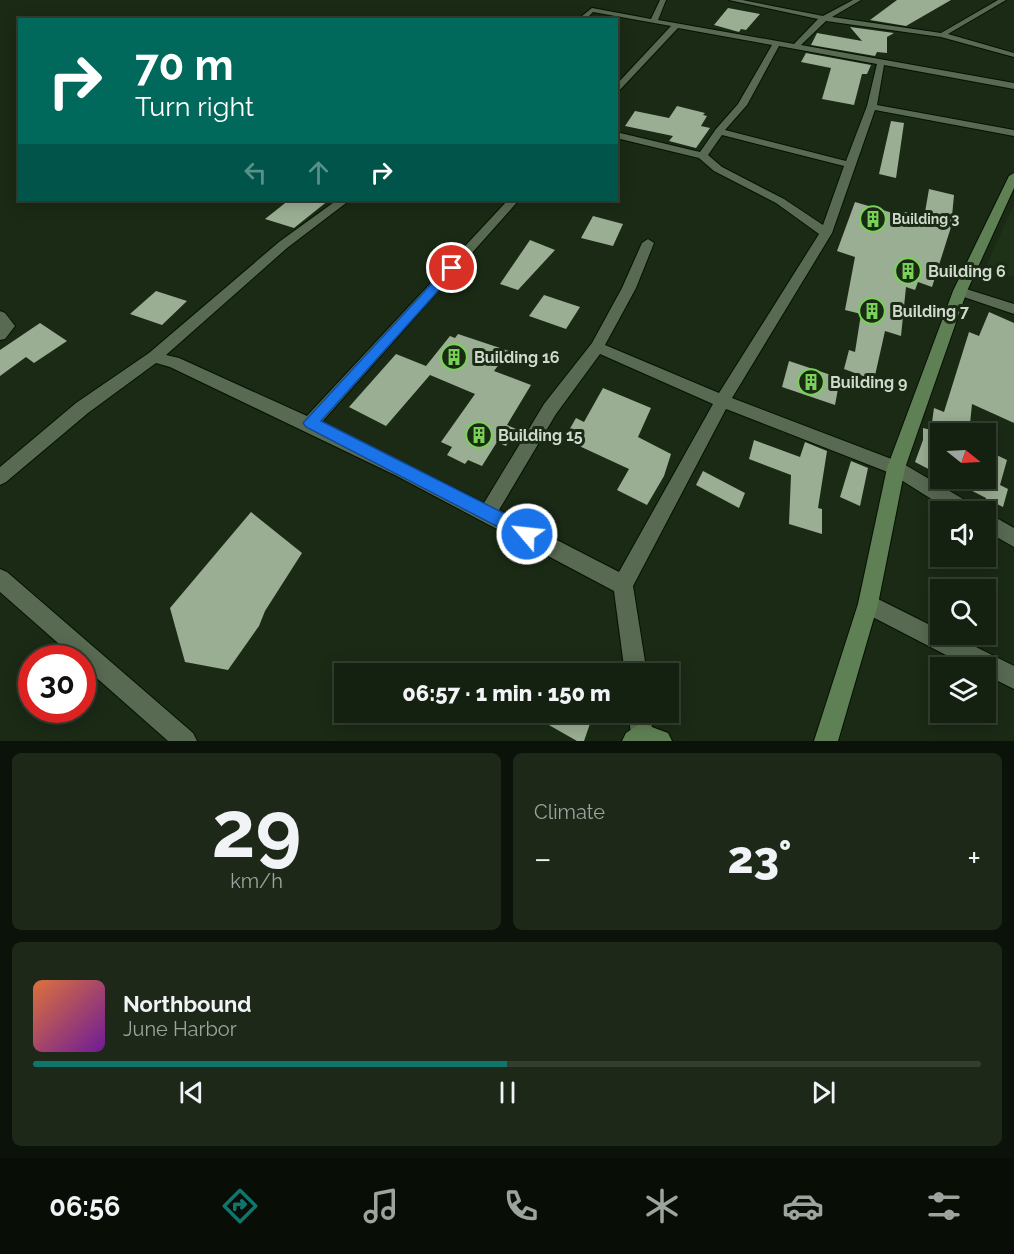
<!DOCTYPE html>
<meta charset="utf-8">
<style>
body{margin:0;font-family:Raleway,sans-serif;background:#1d2819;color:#f1f3f6;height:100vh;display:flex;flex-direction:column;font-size:22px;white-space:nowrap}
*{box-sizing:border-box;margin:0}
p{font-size:20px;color:#9da39f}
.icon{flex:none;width:33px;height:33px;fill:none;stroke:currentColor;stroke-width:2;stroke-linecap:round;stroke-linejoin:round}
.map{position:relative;height:741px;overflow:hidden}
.details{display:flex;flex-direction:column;gap:12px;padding:12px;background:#0b1209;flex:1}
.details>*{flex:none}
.hud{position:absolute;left:18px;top:18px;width:600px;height:183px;border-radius:0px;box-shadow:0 3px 15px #0003,0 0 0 2px #333e30;background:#00695c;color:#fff;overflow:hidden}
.needle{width:39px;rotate:108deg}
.fabs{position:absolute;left:930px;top:423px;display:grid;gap:12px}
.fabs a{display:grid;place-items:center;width:66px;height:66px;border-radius:0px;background:#142010;box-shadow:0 3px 15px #0003,0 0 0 2px #333e30;font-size:30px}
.speed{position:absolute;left:18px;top:645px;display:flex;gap:12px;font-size:30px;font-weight:700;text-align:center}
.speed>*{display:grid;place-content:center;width:78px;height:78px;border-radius:50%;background:#142010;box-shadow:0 3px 15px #0003,0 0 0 2px #333e30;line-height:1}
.speed .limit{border:9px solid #d22;background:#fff;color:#111}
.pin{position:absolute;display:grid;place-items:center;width:51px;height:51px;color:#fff;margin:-26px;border:3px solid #fff;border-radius:50%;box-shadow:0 2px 6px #0007}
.me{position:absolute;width:66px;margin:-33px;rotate:298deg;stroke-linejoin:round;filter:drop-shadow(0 0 4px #0008)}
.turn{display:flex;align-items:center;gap:21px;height:126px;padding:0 18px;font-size:27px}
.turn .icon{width:78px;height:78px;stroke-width:2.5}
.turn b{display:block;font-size:42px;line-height:51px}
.lanes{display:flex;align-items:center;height:57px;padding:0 18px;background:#0003;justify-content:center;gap:30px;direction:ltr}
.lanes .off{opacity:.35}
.big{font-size:45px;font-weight:800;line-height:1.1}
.details .widget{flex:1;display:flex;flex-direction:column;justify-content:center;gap:9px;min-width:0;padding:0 21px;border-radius:9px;background:#1d2819}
.details .dial{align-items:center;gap:0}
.dial b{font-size:78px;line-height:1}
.song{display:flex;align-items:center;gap:18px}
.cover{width:72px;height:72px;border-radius:9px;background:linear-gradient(135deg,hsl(20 70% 55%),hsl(280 70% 35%))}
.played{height:6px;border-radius:3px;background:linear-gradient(90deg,#0f766e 50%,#333e30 50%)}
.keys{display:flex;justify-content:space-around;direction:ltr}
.heat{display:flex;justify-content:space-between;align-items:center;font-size:33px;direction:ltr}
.details .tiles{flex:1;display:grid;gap:12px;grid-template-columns:1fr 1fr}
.widget:last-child{grid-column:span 2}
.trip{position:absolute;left:334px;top:663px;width:345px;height:60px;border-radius:0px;background:#142010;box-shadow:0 3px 15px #0003,0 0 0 2px #333e30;font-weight:800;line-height:60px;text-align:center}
.tab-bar{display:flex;height:96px;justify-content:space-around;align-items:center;background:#080d06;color:#9da39f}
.tab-bar .icon{width:42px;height:42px}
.tab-bar .active{color:#0f766e}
.tab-bar b{font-size:27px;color:#f1f3f6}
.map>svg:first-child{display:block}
.built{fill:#1d3217}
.building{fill:#9aae93}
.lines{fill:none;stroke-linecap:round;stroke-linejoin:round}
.street-casing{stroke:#051202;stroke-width:2}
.secondary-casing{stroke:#051202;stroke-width:2}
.street{fill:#586a52;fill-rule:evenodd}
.secondary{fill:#5f8054;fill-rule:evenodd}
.route{fill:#1a73e8;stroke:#114b97;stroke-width:1.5}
.labels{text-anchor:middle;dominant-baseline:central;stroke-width:6;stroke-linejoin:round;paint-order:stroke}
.far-poi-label{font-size:14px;font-weight:bold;fill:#cfd9cc;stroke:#1a2a15;text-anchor:start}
.poi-label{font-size:16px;font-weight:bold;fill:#cfd9cc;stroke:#1a2a15;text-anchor:start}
</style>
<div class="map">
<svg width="1014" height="741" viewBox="0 0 1014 741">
<rect width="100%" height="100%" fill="#1a2a15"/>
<path class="built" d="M1014,204v73l-30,-6z"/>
<g class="building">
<path d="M897,0h54l-45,26 -36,-6z"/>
<path d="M728,8l32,6 -14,16 -5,-1 -2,3 -25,-7z"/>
<path d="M850,27l44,6 -7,4v16l-10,-1 -2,4 -64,-11 6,-12 45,8z"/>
<path d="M806,53l65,12 -4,9h-5l-8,31 -32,-6 9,-31 -30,-6z"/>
<path d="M677,106l28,7 -2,2 4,1 -6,10 9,2 -14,20 -27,-7 4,-5 -48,-10 10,-15 34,7z"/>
<path d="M891,121l13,2 -8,55 -17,-4z"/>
<path d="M929,189l25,6 -3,32 -19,60 -14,-5 -3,8 -9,-3 -5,49 -16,-5 -11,49 -30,-11 5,-19 6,2 6,-38 -16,-4 10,-53 -18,-6 18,-49 48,14 2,-4 19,6z"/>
<path d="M289,200h40l-35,28 -29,-9z"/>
<path d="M593,216l30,8 -10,22 -32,-8z"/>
<path d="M530,240l25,10 -37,40 -18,-6z"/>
<path d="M156,291l31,10 -25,24 -32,-11z"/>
<path d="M544,295l36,12 -14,22 -37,-13z"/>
<path d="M989,312l25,11v100l-42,-19 -3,30h-29v41l-25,-13 8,-22v-12l8,2 3,-22 10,4 25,-80 10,4z"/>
<path d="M40,323l27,18 -33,22 -8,-6 -26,19v-26z"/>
<path d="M458,334l51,17 -15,20 37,14 -24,40 9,4 -10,17 -9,-4 -15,24 -14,-6 -3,4 -18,-9 5,-8 -11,-5 34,-48 -45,-19 -44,51 -37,-19 47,-53 30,12 24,-30 5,2z"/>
<path d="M789,361l51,17 -5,27 -53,-18z"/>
<path d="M603,388l48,20 -13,29 33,17 -7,22 -17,29 -30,-15 12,-21 -65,-30 12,-21 8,4z"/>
<path d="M754,440l46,17 5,-15 22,9 -9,57 4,1v25l-33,-10 2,-49 -42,-16z"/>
<path d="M986,450l21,10 -7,25 8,4 -5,18 -8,-4 -3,10 -6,-3v-12l-39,-20h39z"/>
<path d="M851,461l17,7 -8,38 -20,-9z"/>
<path d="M703,471l42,22 -6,15 -43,-23z"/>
<path d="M251,512l51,41 -37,58 -6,15 -31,44 -43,-8 -15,-54z"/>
<path d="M526,712h68l-10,29h-7z"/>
</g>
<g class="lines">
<g class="street-casing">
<g id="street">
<path d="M660,0h6l-8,20 136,24 24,-25 -89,-19h13l81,16 30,-16h8l-29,17 109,16 57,-33h8l-58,34 66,19v4l-73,-20 -115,-16 -25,24 213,38v6l-130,-24 -7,40 137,25v6l-139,-26 -43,123 -100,165 170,65 73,43 3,6h-26l-62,-39 -164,-64 -93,177 14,88h-22l-11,-83 -219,-116 -225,-108 -14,-4 -68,50 -82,69 -6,3v-18l76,-64 73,-50 130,-111 58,-42h13l-63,48 -121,107 13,3 128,58 201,-216h11l-198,223 163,80 60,-99 48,-61 30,-55 20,-45 6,-4 6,4 -18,45 -31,57 114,48 100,-159 -43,-31 -62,-32 -15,-13 -83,-20v-6l84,20 16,-23 22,-25 34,-59 -94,-17 -62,66v-9l55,-59 -78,-14 -8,8h-8l15,-12 59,11zM779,46l98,18 -10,42 -21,55 -121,-31 22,-25zM722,135l122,31 -21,59 -39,-26 -62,-32 -14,-12zM600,354l113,50 -94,168 -120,-62 57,-96z"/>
<path d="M960,287l54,17v10l-59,-20 -2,-3z"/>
<path d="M0,311l5,2 10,13 -10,13 -5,1z"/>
<path d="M986,512l28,16v19l-28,-16z"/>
<path d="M0,569l7,3 186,161 4,8h-29l-86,-76v-7h-7l-75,-66z"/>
<path d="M868,594l72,36v4h10l64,32v23l-28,-14v-7h-15l-110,-57 -3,-7 3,-7z"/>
<path d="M628,712h22l3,23 -3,6h-18z"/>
</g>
</g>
<g class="secondary-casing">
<g id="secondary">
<path d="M1014,173v15l-47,103 -62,177 -27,136 -40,137h-24l44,-137 29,-136 66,-177 56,-115z"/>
<path d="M641,723l27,10 4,8h-50l4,-8z"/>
</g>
</g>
<use href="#street" class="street"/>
<use href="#secondary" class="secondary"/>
</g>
<path class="route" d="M452,264l4,2v5l-135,150 212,107 2,6 -2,5 -6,3 -221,-115 -3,-4 145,-157z"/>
<defs>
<g id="building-ring" transform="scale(1.35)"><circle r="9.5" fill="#1a2a15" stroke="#79d158" stroke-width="1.5"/><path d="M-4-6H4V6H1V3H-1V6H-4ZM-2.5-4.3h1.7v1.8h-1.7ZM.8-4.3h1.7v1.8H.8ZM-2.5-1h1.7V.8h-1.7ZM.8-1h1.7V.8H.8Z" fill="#79d158"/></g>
</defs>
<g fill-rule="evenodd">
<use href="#building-ring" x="873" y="219"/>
<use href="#building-ring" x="908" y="271"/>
<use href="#building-ring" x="872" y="311"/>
<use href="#building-ring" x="454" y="357"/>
<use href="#building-ring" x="811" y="382"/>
<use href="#building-ring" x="479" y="435"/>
</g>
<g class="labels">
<g class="far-poi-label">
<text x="892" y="219">Building 3</text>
</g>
<g class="poi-label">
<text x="928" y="271">Building 6</text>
<text x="892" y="311">Building 7</text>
<text x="474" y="357">Building 16</text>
<text x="830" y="382">Building 9</text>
<text x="498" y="435">Building 15</text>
</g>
</g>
</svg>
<div class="fabs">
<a><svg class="needle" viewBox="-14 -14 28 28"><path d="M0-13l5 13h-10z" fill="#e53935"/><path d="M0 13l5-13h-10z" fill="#9da39f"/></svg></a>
<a><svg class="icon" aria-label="sound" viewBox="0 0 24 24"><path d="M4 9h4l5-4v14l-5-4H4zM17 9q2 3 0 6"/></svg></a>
<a><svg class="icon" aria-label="search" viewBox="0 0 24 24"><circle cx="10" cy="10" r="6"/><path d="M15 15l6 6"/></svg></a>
<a><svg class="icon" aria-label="layers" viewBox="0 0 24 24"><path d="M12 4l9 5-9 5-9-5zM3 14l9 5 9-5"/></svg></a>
</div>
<div class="speed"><div class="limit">30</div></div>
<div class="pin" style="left:452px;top:268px;background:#d93025"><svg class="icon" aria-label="arrive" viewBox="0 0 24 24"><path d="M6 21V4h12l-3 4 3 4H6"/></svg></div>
<svg class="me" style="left:527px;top:534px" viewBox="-20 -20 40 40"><circle r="17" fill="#1a73e8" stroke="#fff" stroke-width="3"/><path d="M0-11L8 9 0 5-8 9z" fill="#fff"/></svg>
<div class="trip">06:57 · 1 min · 150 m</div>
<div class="hud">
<div class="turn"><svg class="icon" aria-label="right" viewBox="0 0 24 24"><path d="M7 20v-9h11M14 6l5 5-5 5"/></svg><div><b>70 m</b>Turn right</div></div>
<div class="lanes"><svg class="icon off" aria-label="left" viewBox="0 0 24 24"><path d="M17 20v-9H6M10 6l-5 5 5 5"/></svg><svg class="icon off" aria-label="ahead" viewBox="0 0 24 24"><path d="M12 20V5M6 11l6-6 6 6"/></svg><svg class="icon" aria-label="right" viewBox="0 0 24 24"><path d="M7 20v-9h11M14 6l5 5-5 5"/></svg></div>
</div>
</div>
<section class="details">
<div class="tiles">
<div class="widget dial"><b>29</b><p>km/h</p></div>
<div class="widget"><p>Climate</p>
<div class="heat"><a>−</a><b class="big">23°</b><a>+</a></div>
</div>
<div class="widget">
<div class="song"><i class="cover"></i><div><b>Northbound</b><p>June Harbor</p></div></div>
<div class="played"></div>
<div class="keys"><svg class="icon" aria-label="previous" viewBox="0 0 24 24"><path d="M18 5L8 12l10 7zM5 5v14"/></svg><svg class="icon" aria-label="pause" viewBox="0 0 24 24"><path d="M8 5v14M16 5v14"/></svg><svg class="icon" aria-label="next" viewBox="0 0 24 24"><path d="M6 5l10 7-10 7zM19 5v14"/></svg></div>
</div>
</div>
</section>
<nav class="tab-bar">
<b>06:56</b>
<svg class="icon active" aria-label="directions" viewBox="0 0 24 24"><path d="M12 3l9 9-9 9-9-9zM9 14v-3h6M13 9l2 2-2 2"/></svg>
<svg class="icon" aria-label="music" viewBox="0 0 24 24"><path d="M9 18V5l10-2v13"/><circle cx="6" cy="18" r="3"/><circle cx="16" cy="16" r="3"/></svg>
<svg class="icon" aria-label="phone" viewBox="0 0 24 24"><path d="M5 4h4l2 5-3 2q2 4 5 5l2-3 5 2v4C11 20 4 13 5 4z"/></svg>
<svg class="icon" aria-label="climate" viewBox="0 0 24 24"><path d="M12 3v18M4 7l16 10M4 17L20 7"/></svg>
<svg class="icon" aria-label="car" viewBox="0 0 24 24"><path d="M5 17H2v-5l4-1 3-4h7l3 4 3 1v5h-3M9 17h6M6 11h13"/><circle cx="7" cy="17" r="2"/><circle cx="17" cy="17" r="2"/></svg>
<svg class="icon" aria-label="filters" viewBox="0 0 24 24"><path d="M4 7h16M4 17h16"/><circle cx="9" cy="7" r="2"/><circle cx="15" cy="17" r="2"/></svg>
</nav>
